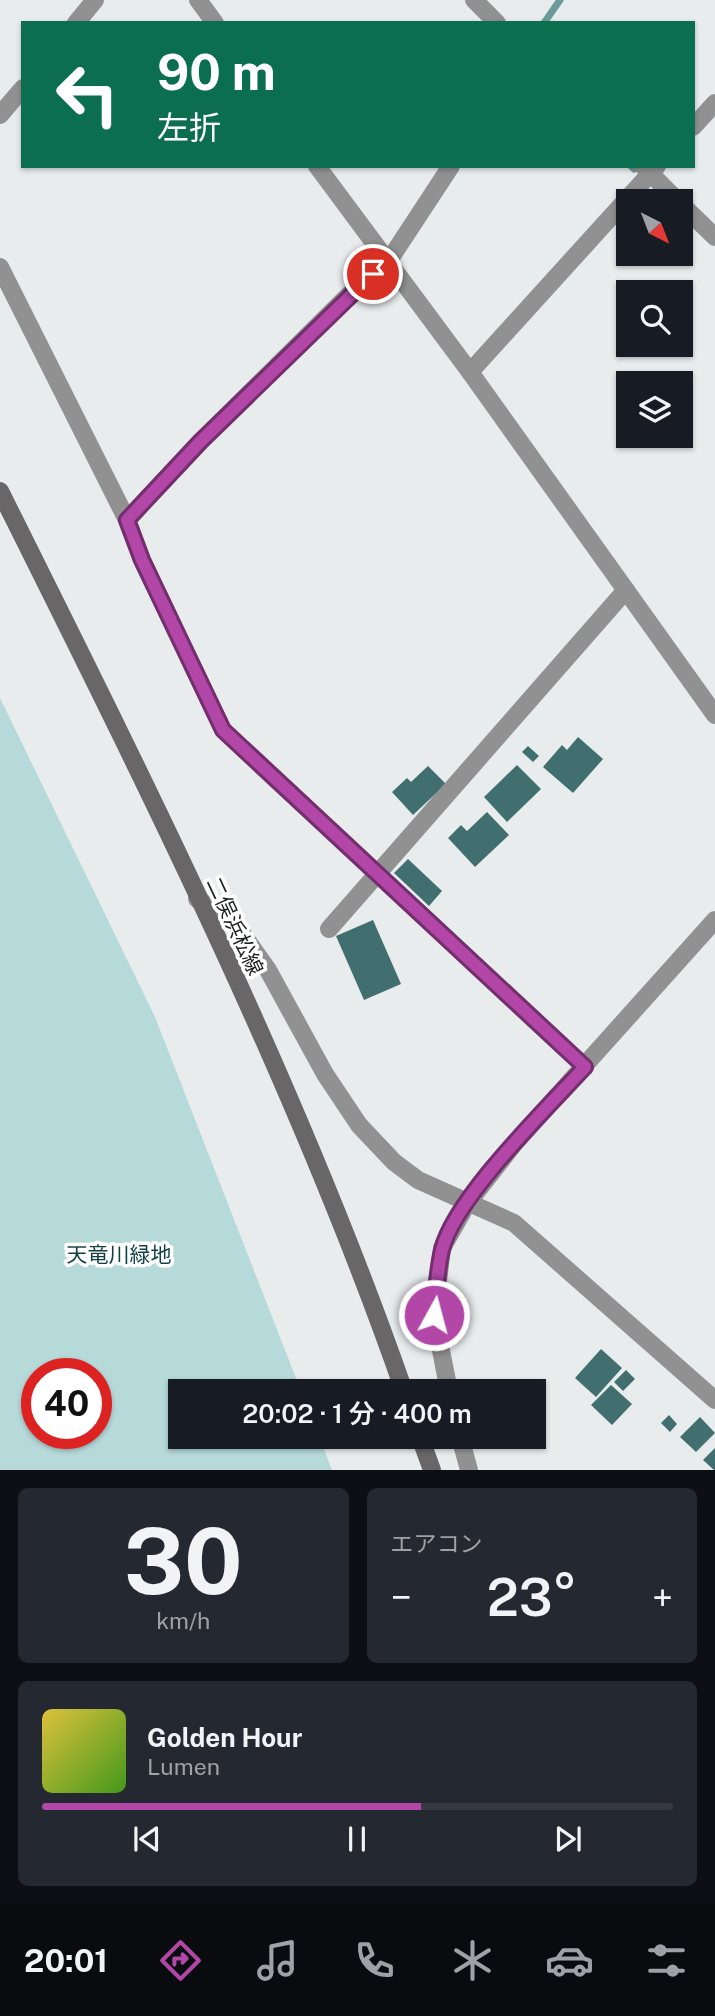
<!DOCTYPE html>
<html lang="ja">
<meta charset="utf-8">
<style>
body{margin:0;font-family:"Public Sans","Noto Sans JP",sans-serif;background:#242831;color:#f1f3f6;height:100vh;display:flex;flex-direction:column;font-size:26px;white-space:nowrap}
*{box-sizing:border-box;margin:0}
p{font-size:23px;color:#9ea1a6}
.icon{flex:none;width:38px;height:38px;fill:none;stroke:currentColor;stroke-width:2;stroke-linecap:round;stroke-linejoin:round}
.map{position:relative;height:1470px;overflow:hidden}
.drawer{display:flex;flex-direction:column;gap:18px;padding:18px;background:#0d0f14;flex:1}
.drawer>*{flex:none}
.top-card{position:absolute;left:21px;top:21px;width:674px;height:147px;border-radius:0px;box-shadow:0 2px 5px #0004;background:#0b6e4f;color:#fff;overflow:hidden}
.needle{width:46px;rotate:138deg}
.controls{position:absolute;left:616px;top:189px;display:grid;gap:14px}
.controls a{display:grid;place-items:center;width:77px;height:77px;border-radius:0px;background:#171b24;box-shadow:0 2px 5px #0004;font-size:35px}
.speed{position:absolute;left:21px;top:1358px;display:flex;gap:14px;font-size:35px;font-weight:700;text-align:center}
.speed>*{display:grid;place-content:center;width:91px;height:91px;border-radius:50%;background:#171b24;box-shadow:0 2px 5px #0004;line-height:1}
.speed .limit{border:10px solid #d22;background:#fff;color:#111}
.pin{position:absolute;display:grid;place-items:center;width:60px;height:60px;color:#fff;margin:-30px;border:4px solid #fff;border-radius:50%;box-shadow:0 2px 7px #0007}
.me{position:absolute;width:77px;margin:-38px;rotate:7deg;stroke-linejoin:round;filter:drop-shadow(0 0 5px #0008)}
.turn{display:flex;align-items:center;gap:24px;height:147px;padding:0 21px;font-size:32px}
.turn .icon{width:91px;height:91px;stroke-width:2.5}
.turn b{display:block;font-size:49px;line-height:60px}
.big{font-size:52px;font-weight:600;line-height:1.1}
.drawer .card{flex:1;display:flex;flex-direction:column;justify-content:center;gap:10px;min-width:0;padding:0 24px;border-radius:10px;background:#242831}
.drawer .dial{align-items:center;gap:0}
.dial b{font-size:91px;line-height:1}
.song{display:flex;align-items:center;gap:21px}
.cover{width:84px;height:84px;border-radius:10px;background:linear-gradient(135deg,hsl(50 70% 55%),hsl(100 70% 35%))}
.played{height:7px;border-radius:4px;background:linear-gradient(90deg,#b247a8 60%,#363941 60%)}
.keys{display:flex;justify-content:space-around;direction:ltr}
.heat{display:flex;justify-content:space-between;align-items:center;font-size:38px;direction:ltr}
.drawer .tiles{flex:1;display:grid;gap:18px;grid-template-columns:1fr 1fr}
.card:last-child{grid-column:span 2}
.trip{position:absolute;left:168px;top:1379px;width:378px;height:70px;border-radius:0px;background:#171b24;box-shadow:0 2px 5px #0004;font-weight:600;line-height:70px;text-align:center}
.menu{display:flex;height:112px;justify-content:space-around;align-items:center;background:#090b0e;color:#9ea1a6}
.menu .icon{width:49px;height:49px}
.menu .active{color:#b247a8}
.menu b{font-size:32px;color:#f1f3f6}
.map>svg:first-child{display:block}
.green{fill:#b6d9da;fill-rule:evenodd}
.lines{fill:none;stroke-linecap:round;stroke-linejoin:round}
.stream{stroke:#6c9a9b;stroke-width:7}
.building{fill:#416e6f}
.minor{stroke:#929192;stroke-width:18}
.tertiary{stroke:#929192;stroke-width:18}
.secondary{stroke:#686667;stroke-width:18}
.route-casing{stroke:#742e6d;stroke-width:18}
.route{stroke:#b247a8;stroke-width:12}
.labels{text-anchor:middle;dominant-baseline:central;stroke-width:7;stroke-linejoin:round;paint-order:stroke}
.street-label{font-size:21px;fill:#1e1f1f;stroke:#fff}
.park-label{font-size:21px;fill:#123f40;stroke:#fff}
</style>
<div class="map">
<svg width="715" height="1470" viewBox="0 0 715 1470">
<rect width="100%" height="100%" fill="#e8ecec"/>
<path class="green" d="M0,698l155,319 146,374h-121v46h139l13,33h-332zM37,1374h59v59h-59z"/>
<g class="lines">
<g class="stream">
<path d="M544,23l16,-23"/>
<path d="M631,166l3,3"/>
</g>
</g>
<g class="building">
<path d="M578,737l25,22 -30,34 -30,-26 19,-22 5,5z"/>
<path d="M528,746l11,10 -6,6 -11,-10z"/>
<path d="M517,765l24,24 -34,33 -23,-25z"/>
<path d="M428,766l18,18 -33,31 -21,-23 15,-14 4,4z"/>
<path d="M487,812l22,23 -34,32 -27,-29 13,-13 6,6z"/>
<path d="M408,859l34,32 -13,15 -35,-33z"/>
<path d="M373,920l28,64 -37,16 -28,-64z"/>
<path d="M601,1349l21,19 -26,29 -21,-19z"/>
<path d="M626,1370l9,9 -12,12 -9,-9z"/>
<path d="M611,1385l21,19 -20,21 -21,-20z"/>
<path d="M669,1415l8,9 -7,8 -9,-9z"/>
<path d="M700,1417l15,16 -19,19 -16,-15z"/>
<path d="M715,1448v22h-1l-11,-10z"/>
</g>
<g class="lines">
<g class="minor">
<path d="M474,0l23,23"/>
<path d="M76,23l19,-23"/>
<path d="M0,115l23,-27"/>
<path d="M693,127l22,-24"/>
<path d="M643,166l35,35"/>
<path d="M681,204l34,33"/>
<path d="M0,267l127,253 15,40 81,170 362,337"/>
<path d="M470,372l187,-206"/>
<path d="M127,520l73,-78 158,-156 30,-24 63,-96"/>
<path d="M197,899l31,19 13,14 27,38 57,104 34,51 35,37 24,18 96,43 201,177"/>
<path d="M329,929l297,-339"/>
</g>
<g class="tertiary">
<path d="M198,0l17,23"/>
<path d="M317,166l153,206 245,343"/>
<path d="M449,1391l-15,-76 8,-67 25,-44 47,-60 201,-224"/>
<path d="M460,1437l9,33"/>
</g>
<g class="secondary">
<path d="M0,491c145,291 297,593 404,900"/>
<path d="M420,1437l12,33"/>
</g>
</g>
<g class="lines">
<g class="route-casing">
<path id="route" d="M373,274l-173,168 -73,78 15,40 81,170 362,337c-38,41 -131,132 -143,183 -5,21 -6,44 -8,65"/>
</g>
<use href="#route" class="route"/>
</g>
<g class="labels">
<g class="street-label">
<text transform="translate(235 926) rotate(65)">二俣浜松線</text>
</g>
<g class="park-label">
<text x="119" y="1254">天竜川緑地</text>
</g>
</g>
</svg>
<div class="controls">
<a><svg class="needle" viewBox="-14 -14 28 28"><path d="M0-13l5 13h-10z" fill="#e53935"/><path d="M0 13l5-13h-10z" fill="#9ea1a6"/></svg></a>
<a><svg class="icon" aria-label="search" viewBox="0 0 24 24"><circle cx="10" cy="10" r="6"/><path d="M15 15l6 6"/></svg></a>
<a><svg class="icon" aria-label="layers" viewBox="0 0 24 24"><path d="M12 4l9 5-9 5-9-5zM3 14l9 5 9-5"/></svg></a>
</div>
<div class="speed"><div class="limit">40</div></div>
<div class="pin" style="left:373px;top:274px;background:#d93025"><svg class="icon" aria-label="arrive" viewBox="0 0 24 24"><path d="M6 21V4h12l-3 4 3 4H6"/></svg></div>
<svg class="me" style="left:434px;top:1315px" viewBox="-20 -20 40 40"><circle r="17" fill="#b247a8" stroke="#fff" stroke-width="3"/><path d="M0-11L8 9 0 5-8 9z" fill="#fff"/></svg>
<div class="trip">20:02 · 1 分 · 400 m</div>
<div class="top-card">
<div class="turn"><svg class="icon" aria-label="left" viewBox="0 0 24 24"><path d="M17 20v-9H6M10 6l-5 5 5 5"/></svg><div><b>90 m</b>左折</div></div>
</div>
</div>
<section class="drawer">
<div class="tiles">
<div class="card dial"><b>30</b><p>km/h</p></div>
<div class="card"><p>エアコン</p>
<div class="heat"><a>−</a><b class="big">23°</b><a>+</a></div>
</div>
<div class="card">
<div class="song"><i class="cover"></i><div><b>Golden Hour</b><p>Lumen</p></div></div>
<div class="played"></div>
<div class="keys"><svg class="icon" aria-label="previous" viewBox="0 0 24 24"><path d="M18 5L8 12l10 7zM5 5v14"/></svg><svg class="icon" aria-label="pause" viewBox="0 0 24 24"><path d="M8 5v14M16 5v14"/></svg><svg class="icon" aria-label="next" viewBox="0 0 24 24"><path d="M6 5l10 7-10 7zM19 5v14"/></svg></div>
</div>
</div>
</section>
<nav class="menu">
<b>20:01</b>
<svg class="icon active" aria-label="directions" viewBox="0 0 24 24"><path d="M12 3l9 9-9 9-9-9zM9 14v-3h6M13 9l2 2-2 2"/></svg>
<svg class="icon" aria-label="music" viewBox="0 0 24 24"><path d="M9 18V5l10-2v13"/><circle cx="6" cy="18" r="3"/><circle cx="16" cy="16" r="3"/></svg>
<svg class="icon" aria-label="phone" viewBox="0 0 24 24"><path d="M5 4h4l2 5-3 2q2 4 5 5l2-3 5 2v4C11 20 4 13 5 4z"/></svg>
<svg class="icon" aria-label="climate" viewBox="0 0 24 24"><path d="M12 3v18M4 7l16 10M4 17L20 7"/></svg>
<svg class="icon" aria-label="car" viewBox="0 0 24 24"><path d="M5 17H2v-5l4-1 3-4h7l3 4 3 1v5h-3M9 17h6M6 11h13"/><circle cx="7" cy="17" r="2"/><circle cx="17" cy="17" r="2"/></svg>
<svg class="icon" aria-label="filters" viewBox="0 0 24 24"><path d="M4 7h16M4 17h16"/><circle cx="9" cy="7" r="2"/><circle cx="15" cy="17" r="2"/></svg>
</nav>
